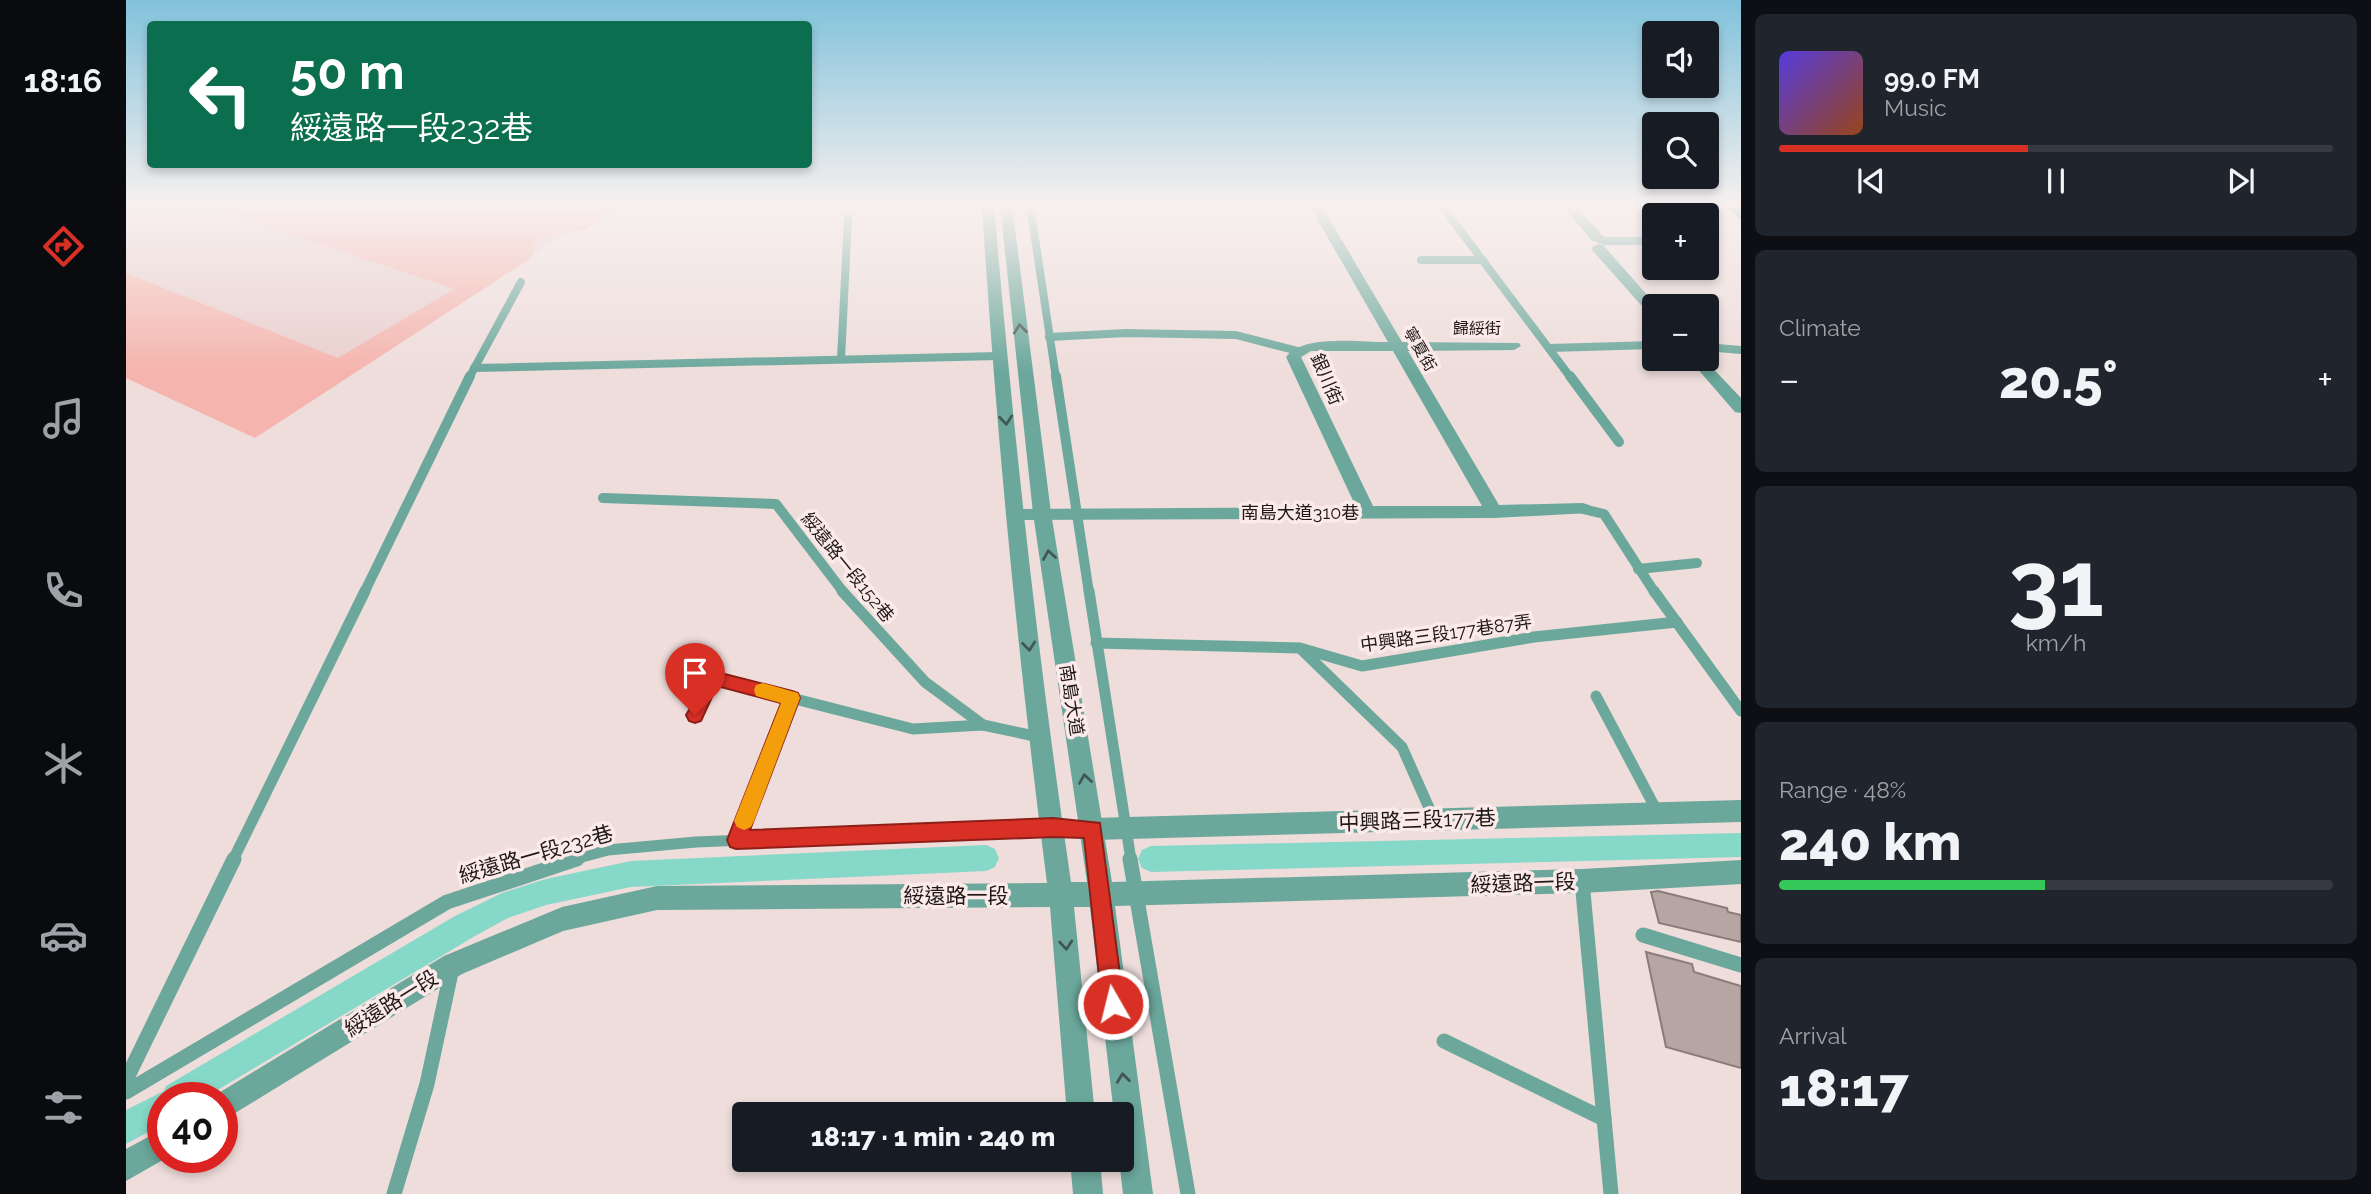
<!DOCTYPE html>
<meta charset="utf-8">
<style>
body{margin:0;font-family:Raleway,"Noto Sans TC",sans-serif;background:#20242c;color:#f1f3f6;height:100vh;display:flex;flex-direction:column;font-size:26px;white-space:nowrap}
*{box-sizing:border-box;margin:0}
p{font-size:23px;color:#9ea1a6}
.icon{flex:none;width:38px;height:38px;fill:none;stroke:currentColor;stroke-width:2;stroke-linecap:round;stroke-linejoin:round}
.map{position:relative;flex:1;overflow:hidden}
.side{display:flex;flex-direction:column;gap:14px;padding:14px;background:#0d0f14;width:630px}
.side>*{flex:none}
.guide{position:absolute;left:21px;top:21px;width:665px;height:147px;border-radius:7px;box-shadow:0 4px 10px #0003;background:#0b6e4f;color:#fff;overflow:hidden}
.controls{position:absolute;left:1516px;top:21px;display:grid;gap:14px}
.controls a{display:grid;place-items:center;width:77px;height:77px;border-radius:7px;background:#171b24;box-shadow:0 4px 10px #0003;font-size:35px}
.speed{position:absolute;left:21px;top:1082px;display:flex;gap:14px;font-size:35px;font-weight:700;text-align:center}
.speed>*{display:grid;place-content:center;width:91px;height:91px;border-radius:50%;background:#171b24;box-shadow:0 4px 10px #0003;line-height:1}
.speed .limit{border:10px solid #d22;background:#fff;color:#111}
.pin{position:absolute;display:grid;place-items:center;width:60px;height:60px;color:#fff;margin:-72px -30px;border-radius:50% 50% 50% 0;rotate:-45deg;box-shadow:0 0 7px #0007}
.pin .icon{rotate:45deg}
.me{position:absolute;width:77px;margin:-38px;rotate:352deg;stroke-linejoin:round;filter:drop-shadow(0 0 5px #0008)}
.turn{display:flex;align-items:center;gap:24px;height:147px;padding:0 28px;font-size:32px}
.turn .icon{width:91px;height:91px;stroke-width:2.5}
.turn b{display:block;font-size:49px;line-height:60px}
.big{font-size:52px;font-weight:800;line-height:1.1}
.side .card{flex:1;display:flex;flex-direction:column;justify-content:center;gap:10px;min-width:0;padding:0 24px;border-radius:10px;background:#20242c}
.side .dial{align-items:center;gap:0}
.dial b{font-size:91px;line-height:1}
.song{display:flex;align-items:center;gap:21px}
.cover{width:84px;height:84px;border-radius:10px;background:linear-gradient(135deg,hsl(250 70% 55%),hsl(20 70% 35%))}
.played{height:7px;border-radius:4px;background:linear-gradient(90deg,#d93025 45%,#363941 45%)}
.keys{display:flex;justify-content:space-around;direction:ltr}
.heat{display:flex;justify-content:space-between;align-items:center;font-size:38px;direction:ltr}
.charge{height:10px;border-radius:5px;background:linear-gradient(90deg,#34c759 48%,#363941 0)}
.trip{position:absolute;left:606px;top:1102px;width:402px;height:70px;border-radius:7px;background:#171b24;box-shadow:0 4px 10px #0003;font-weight:800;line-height:70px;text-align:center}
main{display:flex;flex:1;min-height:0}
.tab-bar{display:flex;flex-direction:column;width:126px;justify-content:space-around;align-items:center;background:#090b0e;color:#9ea1a6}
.tab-bar .icon{width:49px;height:49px}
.tab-bar .current{color:#d93025}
.tab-bar b{font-size:32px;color:#f1f3f6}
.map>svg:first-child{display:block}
.built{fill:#e8cfcd}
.green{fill:#f5b4ad}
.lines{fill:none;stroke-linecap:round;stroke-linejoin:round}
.canal{fill:#86d8c8;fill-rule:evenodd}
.building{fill:#b5a6a4;stroke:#8a7b79;stroke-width:2}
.service-far3{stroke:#6ba79b;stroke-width:8}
.service-far2{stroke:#6ba79b;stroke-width:10}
.service-far1{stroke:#6ba79b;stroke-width:11}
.service{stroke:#6ba79b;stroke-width:15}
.minor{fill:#6ba79b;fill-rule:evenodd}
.tertiary{fill:#6ba79b;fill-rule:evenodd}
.primary{fill:#236c60;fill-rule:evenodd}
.oneway{stroke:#415852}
.route{fill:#d93025;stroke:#8d1f18;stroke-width:2}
.slow{fill:#f59e0b}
.labels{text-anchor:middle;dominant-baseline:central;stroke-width:7;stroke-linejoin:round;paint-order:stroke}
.far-street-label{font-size:16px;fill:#1e1817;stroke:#fbeae9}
.street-label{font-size:18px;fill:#1e1817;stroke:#fbeae9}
.near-street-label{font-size:21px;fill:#1e1817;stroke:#fbeae9}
</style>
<main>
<nav class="tab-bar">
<b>18:16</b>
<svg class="icon current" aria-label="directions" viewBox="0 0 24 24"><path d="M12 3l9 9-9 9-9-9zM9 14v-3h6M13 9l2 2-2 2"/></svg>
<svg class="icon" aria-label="music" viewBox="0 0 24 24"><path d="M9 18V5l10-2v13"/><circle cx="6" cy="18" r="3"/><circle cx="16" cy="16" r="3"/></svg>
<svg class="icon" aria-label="phone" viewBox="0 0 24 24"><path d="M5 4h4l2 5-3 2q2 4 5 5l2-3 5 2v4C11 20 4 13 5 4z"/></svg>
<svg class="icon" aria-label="climate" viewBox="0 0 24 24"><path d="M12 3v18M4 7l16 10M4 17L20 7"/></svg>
<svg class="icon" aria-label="car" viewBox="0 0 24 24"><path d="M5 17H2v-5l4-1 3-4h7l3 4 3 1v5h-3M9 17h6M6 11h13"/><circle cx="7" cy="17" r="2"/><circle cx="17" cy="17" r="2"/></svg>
<svg class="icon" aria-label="filters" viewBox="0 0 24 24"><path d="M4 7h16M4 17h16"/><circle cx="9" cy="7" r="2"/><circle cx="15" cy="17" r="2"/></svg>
</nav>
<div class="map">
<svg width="1615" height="1194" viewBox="0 0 1615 1194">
<rect width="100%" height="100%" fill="#eedddb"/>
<path class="built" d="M0,205h490l-147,87 -211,140 -132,-61z"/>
<path class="green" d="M76,205h420l-37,25 -48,7 -6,21 -276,180 -129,-60v-105l212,85 116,-69z"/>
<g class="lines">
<g class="canal">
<path d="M1615,833v24l-590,15 -9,-4 -4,-9 4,-9 9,-4z"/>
<path d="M860,845l9,4 4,9 -4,9 -9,4 -355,16 -85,18 -38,13 -33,18 -269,161h-43v27l-37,20v-34l38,-19 2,-5 289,-170 47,-23 44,-14 85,-18z"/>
</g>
</g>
<g class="building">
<path d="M1532,891l69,17 1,4 13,3v27l-82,-19 -8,-31z"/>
<path d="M1520,952l46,12 2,8 47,14v82l-75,-21z"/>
</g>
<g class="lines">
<g class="service-far3">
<path d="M904,205l26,173"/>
<path d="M1315,205l130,173"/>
<path d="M1451,205l82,1"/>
<path d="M1471,238l8,3h49"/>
<path d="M1295,260h62"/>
<path d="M923,337l77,-4 110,2 62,16"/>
<path d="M1580,347l35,3"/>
<path d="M1423,348l105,-3"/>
<path d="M715,359l7,-141"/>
<path d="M348,368l525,-12"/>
<path d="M343,378l52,-96"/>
</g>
<g class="service-far2">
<path d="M930,376l33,217"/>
<path d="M1444,376l49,66"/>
<path d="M477,498l173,6 68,89"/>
<path d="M1457,509l21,5 51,79"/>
<path d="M1512,569l59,-6"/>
<path d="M238,593l106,-217"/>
</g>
<g class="service-far1">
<path d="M716,591l83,91 58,43 56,12"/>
<path d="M963,591l42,269"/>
<path d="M1528,591l87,120"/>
<path d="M970,643l204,5 62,18 172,-29 143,-15"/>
<path d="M1176,650l100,97 32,72"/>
<path d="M1470,696l62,117"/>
<path d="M569,715l18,-37 200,51 70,-4"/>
<path d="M610,840l56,-142"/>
<path d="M107,860l132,-269"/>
<path d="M445,860l37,-10 88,-8 357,-14 39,1"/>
</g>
<g class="service">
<path d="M1004,859l58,335"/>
<path d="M1456,881l29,313"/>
<path d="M1517,935l98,30"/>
<path d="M1318,1041l160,78"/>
<path d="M0,1080l108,-221"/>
<path d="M0,1092l321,-190 130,-43"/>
<path d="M268,1194l33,-110 25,-116"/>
</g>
<g class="minor">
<path d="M1183,205h12l81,137 117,1 2,3 -7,4 -106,1 91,154 84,-2 6,2 3,4 -3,4 -95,5 -484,2 -3,-5 3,-5 6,-1 340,-2 -70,-150c16,-23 74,-15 102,-15zM1185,351h82l89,155h-109l-72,-149z"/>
<path d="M1436,205h13l27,30v6h-10z"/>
<path d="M1472,244l5,1 54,61h-3v9l-5,-1 -56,-63 -2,-3z"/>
<path d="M1563,359h15l37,39v15l-6,-1z"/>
<path d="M1615,800v22l-648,18 -8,-3 -4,-8 4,-8 8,-3z"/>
</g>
<g class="tertiary">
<path d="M856,205h12c19,227 44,453 77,677h16l-54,-369 -33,-308h12l39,308 61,369 470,-13 159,-9v24l-159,9 -467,13 38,288h-30l-4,-34h3v-45h-8l-24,-208h-16l21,208h-28l-17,-208 -393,3 -94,21 -101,43 -240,147v-24h-10l232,-141 118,-49 95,-21 390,-3c-29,-225 -51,-451 -65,-678z"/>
<path d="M37,1129v28h5l-42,24v-32z"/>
<path d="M944,1160h30l3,34h-30z"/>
</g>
<path class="primary" d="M1597,205h14l4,4v11z"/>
</g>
<defs><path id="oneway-chevron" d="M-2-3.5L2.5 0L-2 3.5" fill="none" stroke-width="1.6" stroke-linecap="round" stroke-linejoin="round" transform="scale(1.75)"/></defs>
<g class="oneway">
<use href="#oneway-chevron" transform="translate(894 329) rotate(-96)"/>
<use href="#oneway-chevron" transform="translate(880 420) rotate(84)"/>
<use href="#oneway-chevron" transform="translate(923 555) rotate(-99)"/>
<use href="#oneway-chevron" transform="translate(903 646) rotate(84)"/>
<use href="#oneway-chevron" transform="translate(959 779) rotate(-99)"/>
<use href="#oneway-chevron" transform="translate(940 945) rotate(85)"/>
<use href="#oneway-chevron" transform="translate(997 1078) rotate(-97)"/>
</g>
<linearGradient id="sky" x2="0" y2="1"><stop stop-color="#81c2db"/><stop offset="0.55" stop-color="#f7f0ef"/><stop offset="1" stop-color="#f7f0ef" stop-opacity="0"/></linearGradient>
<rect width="1615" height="373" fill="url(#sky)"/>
<path class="route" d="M587,671l79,20 6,2 2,5 -50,132 303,-12 47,5 24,181 -3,7 -8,4 -7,-4 -4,-7 -18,-166 -31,-1 -317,12 -6,-2 -3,-7 54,-137 -64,-17 -16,35 -6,2 -6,-2 -3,-6 3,-5 18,-37z"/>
<path class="slow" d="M637,683l35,10 2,5 -46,123 -3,6 -7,3 -7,-3 -3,-6 47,-118 -25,-7 -2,-6 2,-5z"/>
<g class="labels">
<g class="far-street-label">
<text x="1351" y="328">歸綏街</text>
<text transform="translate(1294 349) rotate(60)">寧夏街</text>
</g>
<g class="street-label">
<text transform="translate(1201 379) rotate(67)">銀川街</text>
<text x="1174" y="512">南島大道310巷</text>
<text transform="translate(722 567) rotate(51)">綏遠路一段152巷</text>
<text transform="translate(1320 633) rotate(-8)">中興路三段177巷87弄</text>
<text transform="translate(946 700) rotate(81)">南島大道</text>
</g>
<g class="near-street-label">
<text transform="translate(1291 820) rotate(-2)">中興路三段177巷</text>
<text transform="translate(410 854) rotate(-16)">綏遠路一段232巷</text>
<text transform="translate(1397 883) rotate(-2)">綏遠路一段</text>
<text x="830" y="895">綏遠路一段</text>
<text transform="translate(265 1003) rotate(-32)">綏遠路一段</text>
</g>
</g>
</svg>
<div class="controls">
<a><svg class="icon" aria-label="sound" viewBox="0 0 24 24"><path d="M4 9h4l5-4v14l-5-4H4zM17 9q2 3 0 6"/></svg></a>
<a><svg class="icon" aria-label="search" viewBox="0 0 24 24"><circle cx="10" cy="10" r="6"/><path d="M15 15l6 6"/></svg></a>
<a>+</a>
<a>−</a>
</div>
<div class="speed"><div class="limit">40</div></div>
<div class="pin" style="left:569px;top:715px;background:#d93025"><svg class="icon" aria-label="arrive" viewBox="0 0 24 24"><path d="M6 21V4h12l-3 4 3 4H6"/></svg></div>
<svg class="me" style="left:987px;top:1004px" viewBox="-20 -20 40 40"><circle r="17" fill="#d93025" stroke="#fff" stroke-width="3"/><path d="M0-11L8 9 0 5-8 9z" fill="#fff"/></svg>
<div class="trip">18:17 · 1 min · 240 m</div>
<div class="guide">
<div class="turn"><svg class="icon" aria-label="left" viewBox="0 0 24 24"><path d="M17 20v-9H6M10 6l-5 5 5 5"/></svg><div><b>50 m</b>綏遠路一段232巷</div></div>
</div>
</div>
<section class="side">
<div class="card">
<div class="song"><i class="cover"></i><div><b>99.0 FM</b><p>Music</p></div></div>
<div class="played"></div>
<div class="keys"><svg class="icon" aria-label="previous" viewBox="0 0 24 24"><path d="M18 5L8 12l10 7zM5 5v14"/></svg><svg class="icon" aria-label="pause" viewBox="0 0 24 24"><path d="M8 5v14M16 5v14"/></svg><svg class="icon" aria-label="next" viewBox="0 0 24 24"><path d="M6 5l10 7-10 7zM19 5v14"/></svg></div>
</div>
<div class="card"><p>Climate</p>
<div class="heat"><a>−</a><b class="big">20.5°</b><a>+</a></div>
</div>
<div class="card dial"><b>31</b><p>km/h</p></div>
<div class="card"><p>Range · 48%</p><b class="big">240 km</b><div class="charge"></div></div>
<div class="card"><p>Arrival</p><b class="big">18:17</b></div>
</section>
</main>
